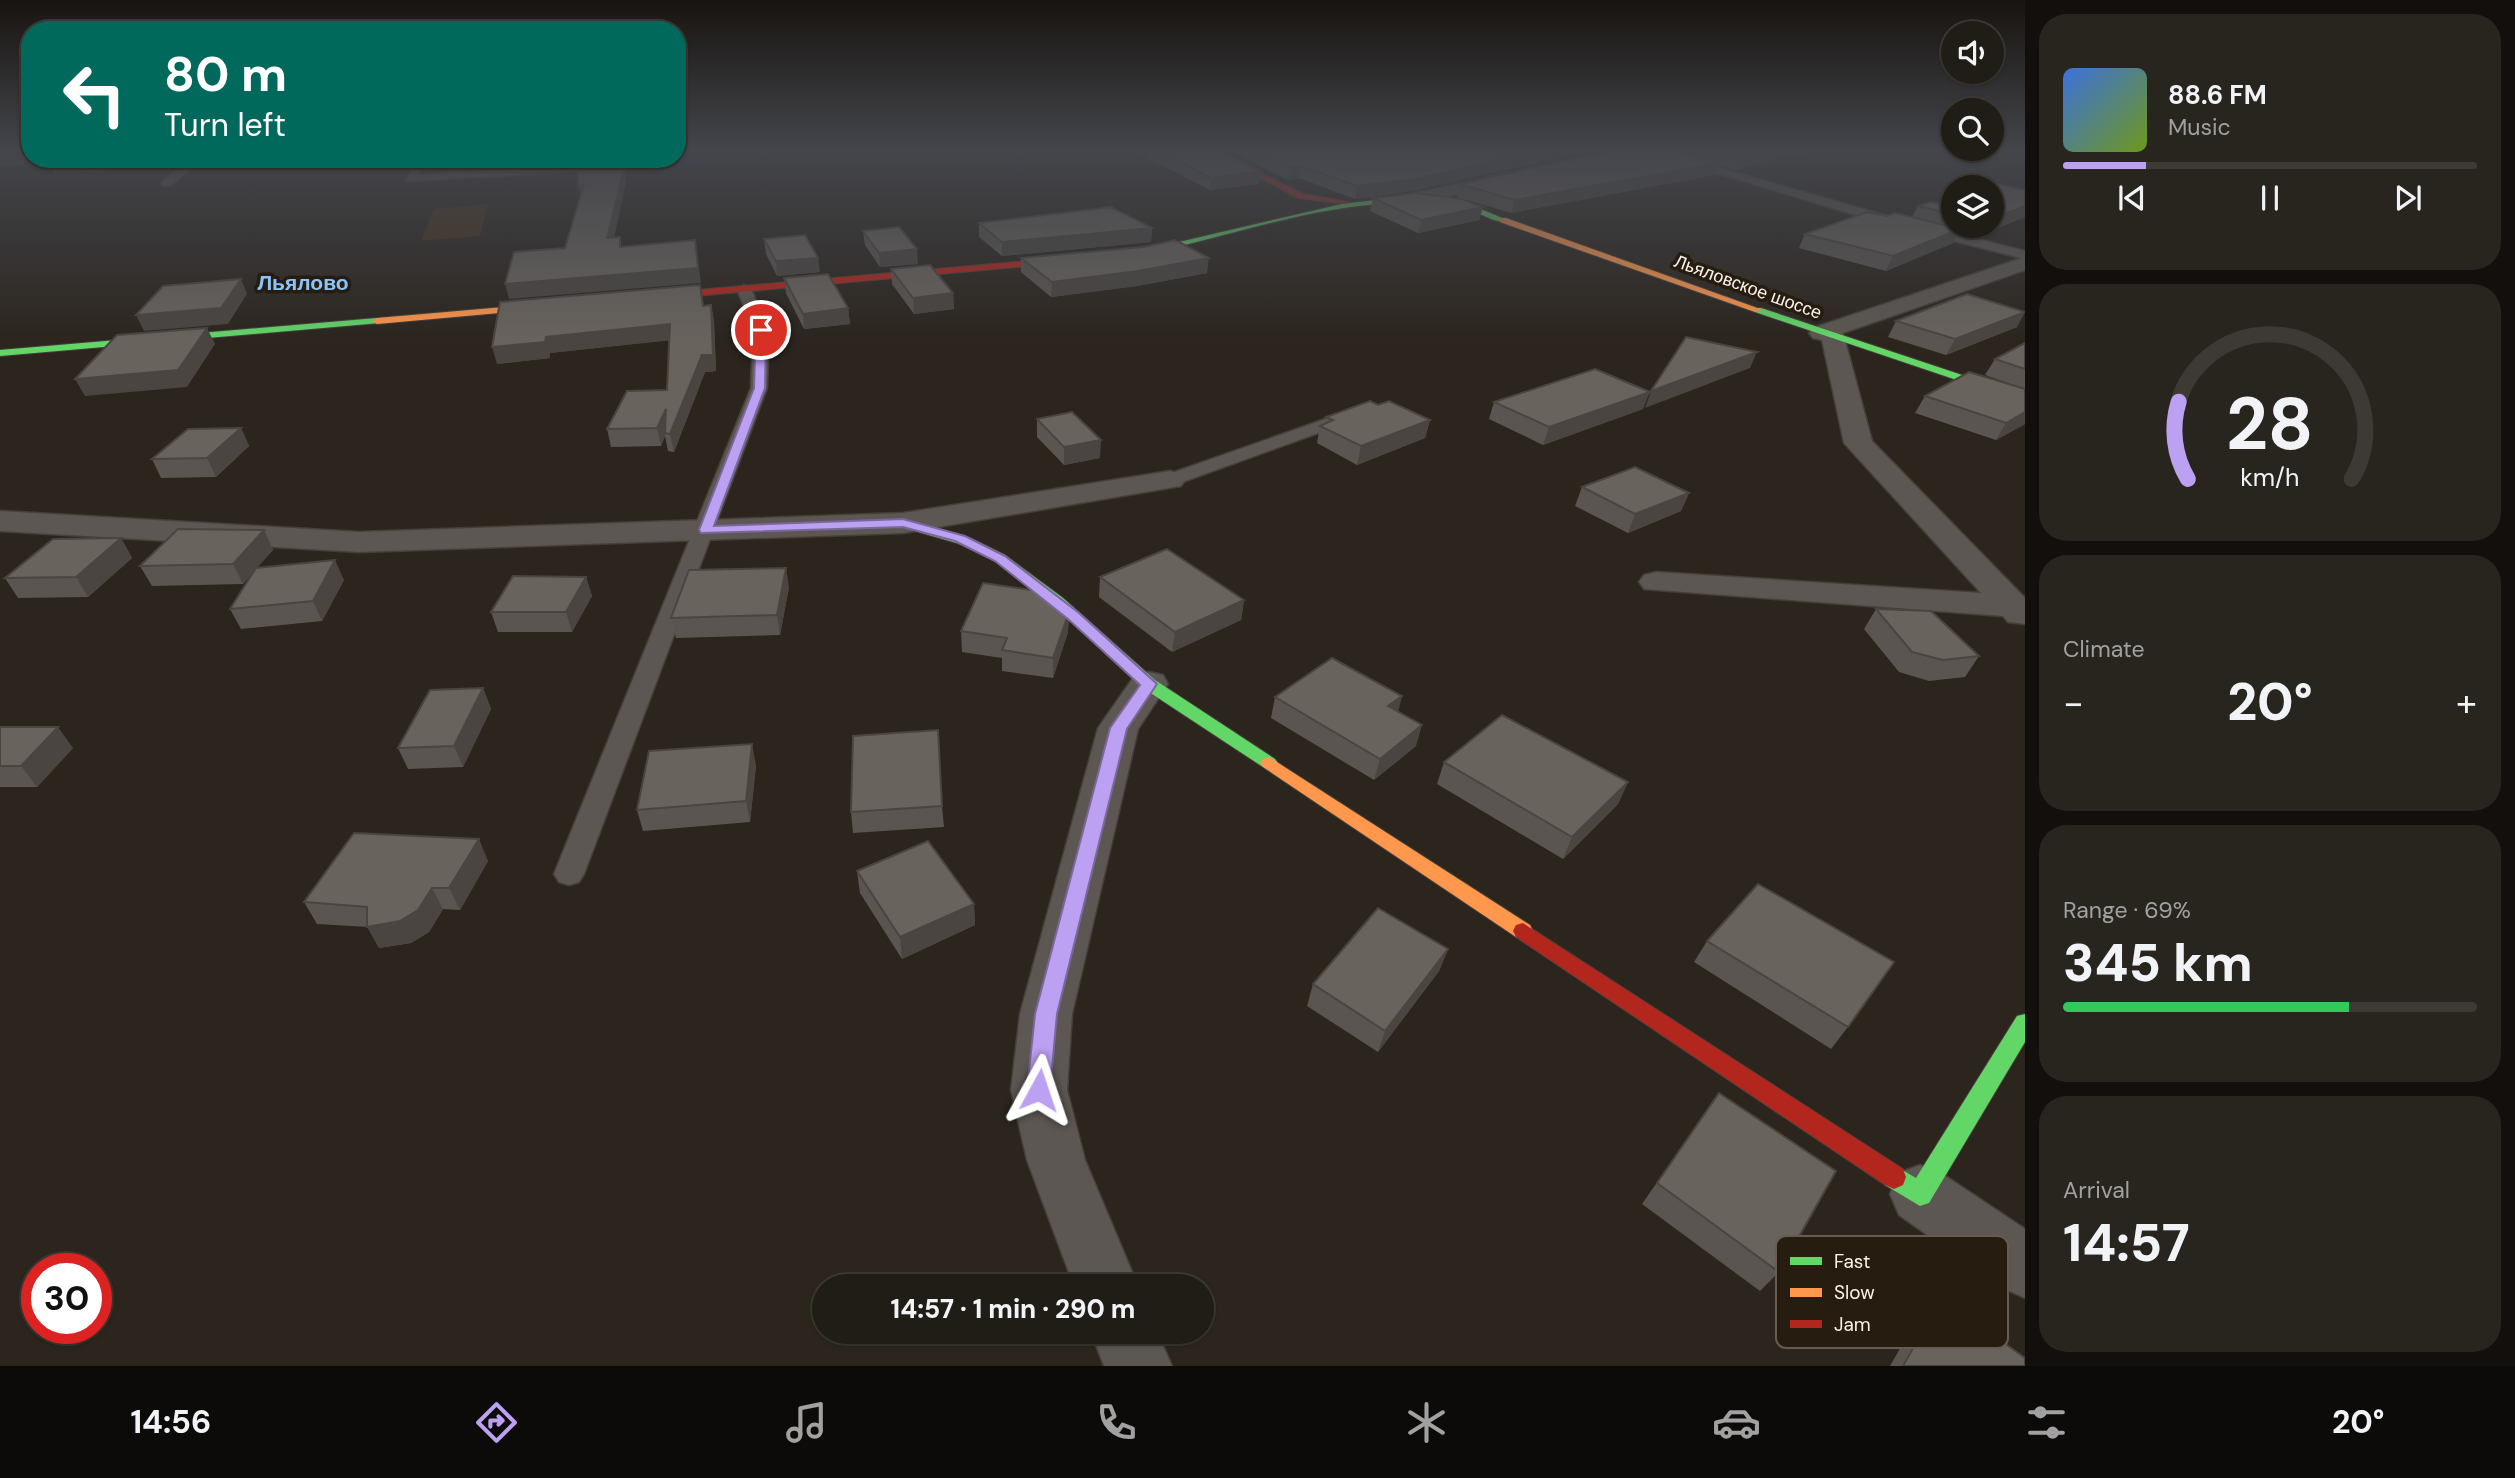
<!DOCTYPE html>
<meta charset="utf-8">
<style>
body{margin:0;font-family:"DM Sans",sans-serif;background:#28251f;color:#f1f3f6;height:100vh;display:flex;flex-direction:column;font-size:26px;white-space:nowrap}
*{box-sizing:border-box;margin:0}
p{font-size:23px;color:#a2a1a1}
.icon{flex:none;width:38px;height:38px;fill:none;stroke:currentColor;stroke-width:2;stroke-linecap:round;stroke-linejoin:round}
.map{position:relative;flex:1;overflow:hidden}
.sheet{display:flex;flex-direction:column;gap:14px;padding:14px;background:#120f0c;width:490px}
.sheet>*{flex:none}
.hud{position:absolute;left:21px;top:21px;width:665px;height:147px;border-radius:28px;box-shadow:0 2px 5px #0004,0 0 0 2px #3d3a35;background:#00695c;color:#fff;overflow:hidden}
.buttons{position:absolute;left:1941px;top:21px;display:grid;gap:14px}
.buttons a{display:grid;place-items:center;width:63px;height:63px;border-radius:50%;background:#201c16;box-shadow:0 2px 5px #0004,0 0 0 2px #3d3a35;font-size:35px}
.speed{position:absolute;left:21px;top:1253px;display:flex;gap:14px;font-size:35px;font-weight:700;text-align:center}
.speed>*{display:grid;place-content:center;width:91px;height:91px;border-radius:50%;background:#201c16;box-shadow:0 2px 5px #0004,0 0 0 2px #3d3a35;line-height:1}
.speed .limit{border:10px solid #d22;background:#fff;color:#111}
.pin{position:absolute;display:grid;place-items:center;width:60px;height:60px;color:#fff;margin:-30px;border:4px solid #fff;border-radius:50%;box-shadow:0 2px 7px #0007}
.me{position:absolute;width:77px;margin:-38px;rotate:5deg;stroke-linejoin:round;filter:drop-shadow(0 0 5px #0008)}
.turn{display:flex;align-items:center;gap:24px;height:147px;padding:0 28px;font-size:32px}
.turn .icon{width:91px;height:91px;stroke-width:2.5}
.turn b{display:block;font-size:49px;line-height:60px}
.big{font-size:52px;font-weight:800;line-height:1.1}
.sheet .tile{flex:1;display:flex;flex-direction:column;justify-content:center;gap:10px;min-width:0;padding:0 24px;border-radius:28px;background:#28251f}
.sheet .dial{align-items:center;gap:0}
.dial svg{height:182px;overflow:visible;fill:none;stroke:#3d3a35;stroke-width:7;stroke-linecap:round;text-anchor:middle}
.dial text{fill:#f1f3f6;stroke:none}
.song{display:flex;align-items:center;gap:21px}
.cover{width:84px;height:84px;border-radius:10px;background:linear-gradient(135deg,hsl(220 70% 55%),hsl(80 70% 35%))}
.played{height:7px;border-radius:4px;background:linear-gradient(90deg,#bca0f2 20%,#3d3a35 20%)}
.keys{display:flex;justify-content:space-around;direction:ltr}
.heat{display:flex;justify-content:space-between;align-items:center;font-size:38px;direction:ltr}
.charge{height:10px;border-radius:5px;background:linear-gradient(90deg,#34c759 69%,#3d3a35 0)}
.trip{position:absolute;left:812px;top:1274px;width:402px;height:70px;border-radius:35px;background:#201c16;box-shadow:0 2px 5px #0004,0 0 0 2px #3d3a35;font-weight:800;line-height:70px;text-align:center}
.menu{display:flex;height:112px;justify-content:space-around;align-items:center;background:#0d0b09;color:#a2a1a1}
.menu .icon{width:49px;height:49px}
.menu .on{color:#bca0f2}
.menu b{font-size:32px;color:#f1f3f6}
main{display:flex;flex:1;min-height:0}
.map>svg:first-child{display:block}
.green{fill:#453019}
.lines{fill:none;stroke-linecap:round;stroke-linejoin:round}
.lane-casing{stroke:#453f3a;stroke-width:3}
.street-casing{stroke:#453f3a;stroke-width:3}
.fast-casing{stroke:#453f3a;stroke-width:2}
.slow-casing{stroke:#453f3a;stroke-width:2}
.jam-casing{stroke:#453f3a;stroke-width:2}
.lane{fill:#5c5752;fill-rule:evenodd}
.street{fill:#5c5752;fill-rule:evenodd}
.fast{fill:#63d668;fill-rule:evenodd}
.slow{fill:#ff974d;fill-rule:evenodd}
.jam{fill:#b3261e;fill-rule:evenodd}
.wall{fill:#5a5550}
.shaded-wall{fill:#4a4541}
.building{fill:#69635d;stroke:#4a4541;stroke-width:2}
.route{fill:#bca0f2;stroke:#7a689d;stroke-width:2}
.labels{text-anchor:middle;dominant-baseline:central;stroke-width:7;stroke-linejoin:round;paint-order:stroke}
.far-street-label{font-size:18px;fill:#fbf3eb;stroke:#261c10}
.far-quarter-label{font-size:21px;font-weight:bold;fill:#8bc4fd;stroke:#261c10}
.key{fill:#261c10;stroke:#665c52;stroke-width:2}
.key-label{font-size:19px;fill:#fbf3eb}
</style>
<main>
<div class="map">
<svg width="2025" height="1366" viewBox="0 0 2025 1366">
<rect width="100%" height="100%" fill="#2b251e"/>
<path class="green" d="M488,204l-8,32 -59,5 13,-32z"/>
<g class="lines">
<g class="lane-casing">
<g id="lane">
<path d="M1640,150h17l227,65 141,36v8l-149,-38z"/>
<path d="M190,159h12l-32,27h-8v-4z"/>
<path d="M416,159h10l-8,16 167,-10 5,3 -5,3 -178,10z"/>
<path d="M652,159h10l1,2 -5,3z"/>
<path d="M744,285l7,4 18,41 -2,58 -183,486 -5,8 -10,3 -10,-3 -5,-8 197,-486 2,-58 -16,-41z"/>
<path d="M1351,410l9,5 -3,4 -180,65h-14l-3,-4 3,-4z"/>
</g>
</g>
<g class="street-casing">
<g id="street">
<path d="M1511,172l9,5 -3,4 -104,23 -9,-5 3,-4z"/>
<path d="M2025,257v13l-182,63 29,108 153,157v26l-17,-2 -5,-6 -359,-27 -5,-7 5,-7 12,-3 325,21 -137,-150 -22,-103 -9,-2 -4,-5 4,-5z"/>
<path d="M1170,471l11,3 4,6 -4,6 -278,47 -544,19 -359,-21v-20l359,21 346,-12 198,-7z"/>
<path d="M1149,672l14,3 5,9 -30,45 -66,285 -5,76 18,70 53,126h-64l-47,-126 -16,-70 9,-76 78,-286 37,-53z"/>
<path d="M1920,1165l21,8 84,56v69l-22,-10 -104,-73 -9,-21 9,-21z"/>
<path d="M1091,1332h66l15,34h-68z"/>
</g>
</g>
<g class="fast-casing">
<g id="fast">
<path d="M1425,198l41,5 41,17c-9,5 -25,-6 -34,-9 -24,-9 -50,-9 -74,-8 -90,2 -179,37 -267,54l-4,-3 214,-50 43,-5z"/>
<path d="M1755,308h6l264,88v7l-270,-91z"/>
<path d="M377,318l3,1v4l-380,33v-6z"/>
<path d="M903,519l67,19 35,17 58,43 92,82 120,79 3,4 -3,4h-12l-120,-79 -90,-84 -58,-43 -35,-17 -62,-18 -1,-3z"/>
<path d="M2025,1014v28l-96,161 -9,3 -35,-21 -3,-8 3,-8 9,-4 22,13 101,-162z"/>
</g>
</g>
<g class="slow-casing">
<g id="slow">
<path d="M1500,218h6l257,92 -8,2 -255,-90z"/>
<path d="M552,303l3,1v4l-178,16 -5,-3 5,-3z"/>
<path d="M1269,757l261,168 3,6 -3,6 -7,2 -7,-2 -253,-170 -3,-4 3,-4z"/>
</g>
</g>
<g class="jam-casing">
<g id="jam">
<path d="M1206,150h9l88,44 46,8 -4,2 -47,-6z"/>
<path d="M1072,257l4,3 -1,2 -424,38 -5,-3 5,-3z"/>
<path d="M1523,923l380,246 3,8 -3,8 -9,4 -9,-4 -369,-248 -3,-6 3,-6z"/>
</g>
</g>
<use href="#lane" class="lane"/>
<use href="#street" class="street"/>
<use href="#fast" class="fast"/>
<use href="#slow" class="slow"/>
<use href="#jam" class="jam"/>
</g>
<g class="wall">
<path d="M1132,150h88l40,21 -1,13 -49,6z"/>
<path d="M1228,150h365l-180,41 -58,8 -56,-21 -11,2z"/>
<path d="M1612,150h197l-74,20 -17,-5 -4,10 -203,38 -54,-16 3,-13z"/>
<path d="M2025,190v27l-48,19 -18,-5 -6,12 -67,28 -87,-23 6,-14 82,-18 25,1 6,-11 28,-1 7,-3v24h39z"/>
<path d="M1373,198l110,9 -4,13 -61,13 -48,-22z"/>
<path d="M979,223l173,5 -1,14 -149,14 -23,-19z"/>
<path d="M863,231l55,33 -38,3 -15,-22z"/>
<path d="M764,239l56,33 -43,4 -11,-22z"/>
<path d="M1021,258l186,15 -70,13 -86,11 -30,-25z"/>
<path d="M891,269l62,24 1,16 -40,5 -22,-30z"/>
<path d="M784,278l64,30 2,16 -46,5 -18,-36z"/>
<path d="M711,305l3,16 2,50 -11,1 -31,80 -6,-1 -3,-15 -4,10 -50,1 -4,-18 60,-39 2,-50 -119,13v5l-53,6 207,-58z"/>
<path d="M1896,321l121,6 -71,28 -58,-18z"/>
<path d="M2025,343v46l-40,-14 10,-16z"/>
<path d="M1925,396l100,28 -29,16 -81,-27z"/>
<path d="M1494,402l149,7 -100,36 -54,-26z"/>
<path d="M1326,417l104,3 -5,18 -68,27 -40,-22 3,-17 5,-2z"/>
<path d="M1037,419l63,39 -36,7 -27,-28z"/>
<path d="M241,428l8,18 -33,31 -55,1 -9,-19z"/>
<path d="M1582,487l107,6 -8,18 -53,22 -53,-27z"/>
<path d="M264,530l9,20 -16,17 87,13 -22,41 -81,8 -11,-20 24,-38 -11,13 -91,2 -12,-20z"/>
<path d="M121,538l11,20 -44,39 -70,1 -13,-20z"/>
<path d="M586,577l6,19 -20,36h-74l-7,-20z"/>
<path d="M1100,577l144,23 -3,20 -69,32 -73,-55z"/>
<path d="M789,587l-9,48 -104,3 -5,-20z"/>
<path d="M1876,609l103,47 -14,21 -36,4 -30,-9 -35,-43z"/>
<path d="M1069,612l-1,20 -15,46 -51,-7v-13l-40,-6 -1,-21z"/>
<path d="M483,688l8,21 -28,58 -55,2 -10,-21z"/>
<path d="M1275,697l123,15 18,34 -42,34 -103,-62z"/>
<path d="M0,727l73,21 -36,39h-37z"/>
<path d="M1444,762l184,20 -10,22 -55,55 -126,-75z"/>
<path d="M756,765l-6,57 -107,9 -6,-21z"/>
<path d="M942,806l2,21 -91,6 -2,-21z"/>
<path d="M488,861l-28,49 -17,-1 -14,23 -18,11 -32,5 -11,-21 -51,-3 -13,-22z"/>
<path d="M857,871l117,33 1,21 -73,34 -42,-66z"/>
<path d="M1707,941l141,86 -17,22 -137,-87z"/>
<path d="M1448,949l-9,22 -61,81 -71,-46 6,-22z"/>
<path d="M1704,1115l75,157 -19,19 -118,-87z"/>
<path d="M1941,1298l84,68h-135l28,-49z"/>
</g>
<g class="shaded-wall">
<path d="M18,150h6v15l-24,1v-12z"/>
<path d="M1543,150h50l-180,41 -58,8 2,-13z"/>
<path d="M1768,150h41l-74,20 5,-13z"/>
<path d="M90,159h34l-11,11 -58,4 -6,-12z"/>
<path d="M623,159h1l2,23 -15,71 -4,-15z"/>
<path d="M1719,163l-5,12 -203,38 4,-13z"/>
<path d="M1301,166l-2,12 -11,2 2,-13z"/>
<path d="M1260,171l-1,13 -49,6 1,-12z"/>
<path d="M584,184l-3,14 -3,-13z"/>
<path d="M2025,206v11l-48,19 5,-10h10v-7z"/>
<path d="M1483,207l-4,13 -61,13 3,-13z"/>
<path d="M1152,228l-1,14 -149,14v-14z"/>
<path d="M1960,229l-7,14 -67,28 7,-15z"/>
<path d="M695,240l6,43 -192,16 -4,-15z"/>
<path d="M917,249l1,15 -38,3 -1,-14z"/>
<path d="M818,258l2,14 -43,4 -1,-15z"/>
<path d="M1209,258l-2,15 -70,13 -86,11 1,-15z"/>
<path d="M241,279l6,15 -19,30 -84,7 -8,-16z"/>
<path d="M953,293l1,16 -40,5 -1,-16z"/>
<path d="M711,305l3,16 2,50 -11,1 -31,80 -4,-18z"/>
<path d="M848,308l2,16 -46,5 -1,-15z"/>
<path d="M2025,312l-8,15 -71,28 9,-16z"/>
<path d="M670,324l3,16 -123,13v5l-53,6 -5,-17 54,-10z"/>
<path d="M207,328l8,16 -28,43 -102,9 -10,-17z"/>
<path d="M1757,352l-7,16 -105,40 6,-17z"/>
<path d="M1650,392l-7,17 -100,36 6,-18z"/>
<path d="M666,409l-1,27 -4,10 -4,-18z"/>
<path d="M2025,412v12l-29,16 10,-17z"/>
<path d="M1430,420l-5,18 -68,27 4,-19z"/>
<path d="M241,428l8,18 -33,31 -9,-19z"/>
<path d="M1101,440l-1,18 -36,7v-18z"/>
<path d="M1689,493l-8,18 -53,22 7,-19z"/>
<path d="M264,530l9,20 -30,34 -10,-20z"/>
<path d="M121,538l11,20 -44,39 -12,-20z"/>
<path d="M335,560l9,20 -22,41 -9,-20z"/>
<path d="M786,568l3,19 -9,48 -3,-20z"/>
<path d="M586,577l6,19 -20,36 -6,-20z"/>
<path d="M1244,600l-3,20 -69,32 3,-20z"/>
<path d="M1069,612l-1,20 -15,46v-20z"/>
<path d="M483,688l8,21 -28,58 -9,-21z"/>
<path d="M1402,696l-5,21 -9,-11z"/>
<path d="M1422,725l-6,21 -42,34 6,-21z"/>
<path d="M58,727l15,21 -36,39 -16,-21z"/>
<path d="M752,744l4,21 -6,57 -4,-21z"/>
<path d="M1628,782l-10,22 -55,55 9,-22z"/>
<path d="M479,839l9,22 -28,49 -11,-22z"/>
<path d="M432,888l11,21 -14,23 -18,11 -32,5 -12,-21z"/>
<path d="M974,904l1,21 -73,34 -2,-22z"/>
<path d="M1448,949l-9,22 -61,81 7,-21z"/>
</g>
<g class="building">
<path d="M0,150h18v3l-18,1z"/>
<path d="M1157,150h63l40,21 -49,7z"/>
<path d="M1255,150h288l-128,29 -58,7 -56,-20 -11,1z"/>
<path d="M1612,150h65l42,13 -204,37 -55,-16z"/>
<path d="M1714,150h54l-28,7z"/>
<path d="M52,159h38l-41,3z"/>
<path d="M584,159h39l1,10 -17,69 13,-1v10l75,-7 3,28 -193,16 9,-32 51,-4 19,-64 -6,1 1,-24z"/>
<path d="M1994,183l31,7v16l-33,13v-32h-7z"/>
<path d="M1416,193l46,6 21,8 -62,13 -48,-22z"/>
<path d="M1930,202l16,3 7,-3v12l-35,-8z"/>
<path d="M1111,207l41,21 -150,14 -23,-19z"/>
<path d="M1867,212l20,4 8,-3 65,16 -67,27 -88,-22z"/>
<path d="M899,227l18,22 -38,4 -16,-22z"/>
<path d="M805,235l13,23 -42,3 -12,-22z"/>
<path d="M1175,240l34,18 -71,13 -86,11 -31,-24 122,-11z"/>
<path d="M930,265l23,28 -40,5 -22,-29z"/>
<path d="M828,274l20,34 -45,6 -19,-36z"/>
<path d="M241,279l-20,29 -85,7 27,-29z"/>
<path d="M700,285l3,21 8,-1 2,50h-11l-32,79 -5,-1 1,-24 -9,19 -50,1 20,-38 40,-1 3,-66 -124,13 -1,5 -53,5 8,-45z"/>
<path d="M1967,294l58,18 -70,27 -59,-18z"/>
<path d="M207,328l-29,42 -103,9 42,-44z"/>
<path d="M1686,337l71,15 -106,39z"/>
<path d="M2025,343v26l-30,-10z"/>
<path d="M1595,369l55,23 -101,35 -55,-25z"/>
<path d="M1969,372l56,17v23l-19,11 -81,-27z"/>
<path d="M1370,401l8,4 11,-4 41,19 -69,26 -41,-20 13,-6 -7,-3z"/>
<path d="M1072,412l29,28 -37,7 -27,-28z"/>
<path d="M241,428l-34,30 -55,1 36,-30z"/>
<path d="M1635,467l54,26 -54,21 -53,-27z"/>
<path d="M178,529l86,1 -31,34 -93,2z"/>
<path d="M121,538l-45,39 -71,1 48,-39z"/>
<path d="M1167,549l77,51 -69,32 -75,-55z"/>
<path d="M335,560l-22,41 -83,8 26,-41z"/>
<path d="M786,568l-9,47 -106,3 18,-48z"/>
<path d="M513,576l73,1 -20,35h-75z"/>
<path d="M983,583l63,9 23,20 -16,46 -51,-8 5,-12 -46,-7z"/>
<path d="M1876,609l55,2 48,45 -36,4 -31,-8z"/>
<path d="M1332,658l70,38 -14,10 34,19 -42,34 -105,-62z"/>
<path d="M483,688l-29,58 -56,2 32,-58z"/>
<path d="M1502,715l126,67 -56,55 -128,-75z"/>
<path d="M0,727h58l-37,39h-21z"/>
<path d="M938,730l4,76 -91,6 2,-76z"/>
<path d="M752,744l-6,57 -109,9 12,-59z"/>
<path d="M354,833l125,6 -30,49h-17l-14,22 -18,11 -33,6v-20l-63,-5z"/>
<path d="M928,841l46,63 -74,33 -43,-66z"/>
<path d="M1758,884l136,78 -46,65 -141,-86z"/>
<path d="M1378,908l70,41 -63,82 -72,-47z"/>
<path d="M1719,1093l117,78 -57,101 -122,-89z"/>
<path d="M1941,1298l84,60v8h-122z"/>
</g>
<linearGradient id="sky" x2="0" y2="1"><stop stop-color="#181410"/><stop offset="0.44" stop-color="#44464c"/><stop offset="1" stop-color="#44464c" stop-opacity="0"/></linearGradient>
<rect width="2025" height="342" fill="url(#sky)"/>
<path class="route" d="M761,327l5,3 -1,58 -51,138 189,-7 62,17 40,20 74,57 78,71 -30,45 -70,285 -7,76 -3,7 -8,3 -8,-3 -4,-7 8,-76 75,-286 30,-43 -72,-66 -73,-58 -40,-20 -52,-14 -202,6 -2,-3 55,-142 2,-58z"/>
<g class="labels">
<g class="far-street-label">
<text transform="translate(1748 287) rotate(20)">Льяловское шоссе</text>
</g>
<g class="far-quarter-label">
<text x="303" y="283">Льялово</text>
</g>
</g>
<rect x="1776" y="1236" width="232" height="112" rx="10" class="key"/>
<rect x="1790" y="1257" width="32" height="8" fill="#63d668"/>
<rect x="1790" y="1288" width="32" height="9" fill="#ff974d"/>
<rect x="1790" y="1320" width="32" height="8" fill="#b3261e"/>
<g class="key-label">
<text x="1834" y="1268">Fast</text>
<text x="1834" y="1299">Slow</text>
<text x="1834" y="1331">Jam</text>
</g>
</svg>
<div class="buttons">
<a><svg class="icon" aria-label="sound" viewBox="0 0 24 24"><path d="M4 9h4l5-4v14l-5-4H4zM17 9q2 3 0 6"/></svg></a>
<a><svg class="icon" aria-label="search" viewBox="0 0 24 24"><circle cx="10" cy="10" r="6"/><path d="M15 15l6 6"/></svg></a>
<a><svg class="icon" aria-label="layers" viewBox="0 0 24 24"><path d="M12 4l9 5-9 5-9-5zM3 14l9 5 9-5"/></svg></a>
</div>
<div class="speed"><div class="limit">30</div></div>
<div class="pin" style="left:761px;top:330px;background:#d93025"><svg class="icon" aria-label="arrive" viewBox="0 0 24 24"><path d="M6 21V4h12l-3 4 3 4H6"/></svg></div>
<svg class="me" style="left:1039px;top:1090px" viewBox="-20 -20 40 40"><path d="M0-17L14 15 0 8-14 15z" fill="#bca0f2" stroke="#fff" stroke-width="4"/></svg>
<div class="trip">14:57 · 1 min · 290 m</div>
<div class="hud">
<div class="turn"><svg class="icon" aria-label="left" viewBox="0 0 24 24"><path d="M17 20v-9H6M10 6l-5 5 5 5"/></svg><div><b>80 m</b>Turn left</div></div>
</div>
</div>
<section class="sheet">
<div class="tile">
<div class="song"><i class="cover"></i><div><b>88.6 FM</b><p>Music</p></div></div>
<div class="played"></div>
<div class="keys"><svg class="icon" aria-label="previous" viewBox="0 0 24 24"><path d="M18 5L8 12l10 7zM5 5v14"/></svg><svg class="icon" aria-label="pause" viewBox="0 0 24 24"><path d="M8 5v14M16 5v14"/></svg><svg class="icon" aria-label="next" viewBox="0 0 24 24"><path d="M6 5l10 7-10 7zM19 5v14"/></svg></div>
</div>
<div class="tile dial"><svg viewBox="0 0 100 80">
<path d="M14 69A42 42 0 1 1 86 69"/>
<path d="M14 69A42 42 0 0 1 10 35" stroke="#bca0f2"/>
<text x="50" y="56" font-size="32" font-weight="700">28</text>
<text x="50" y="72" font-size="11">km/h</text>
</svg></div>
<div class="tile"><p>Climate</p>
<div class="heat"><a>−</a><b class="big">20°</b><a>+</a></div>
</div>
<div class="tile"><p>Range · 69%</p><b class="big">345 km</b><div class="charge"></div></div>
<div class="tile"><p>Arrival</p><b class="big">14:57</b></div>
</section>
</main>
<nav class="menu">
<b>14:56</b>
<svg class="icon on" aria-label="directions" viewBox="0 0 24 24"><path d="M12 3l9 9-9 9-9-9zM9 14v-3h6M13 9l2 2-2 2"/></svg>
<svg class="icon" aria-label="music" viewBox="0 0 24 24"><path d="M9 18V5l10-2v13"/><circle cx="6" cy="18" r="3"/><circle cx="16" cy="16" r="3"/></svg>
<svg class="icon" aria-label="phone" viewBox="0 0 24 24"><path d="M5 4h4l2 5-3 2q2 4 5 5l2-3 5 2v4C11 20 4 13 5 4z"/></svg>
<svg class="icon" aria-label="climate" viewBox="0 0 24 24"><path d="M12 3v18M4 7l16 10M4 17L20 7"/></svg>
<svg class="icon" aria-label="car" viewBox="0 0 24 24"><path d="M5 17H2v-5l4-1 3-4h7l3 4 3 1v5h-3M9 17h6M6 11h13"/><circle cx="7" cy="17" r="2"/><circle cx="17" cy="17" r="2"/></svg>
<svg class="icon" aria-label="filters" viewBox="0 0 24 24"><path d="M4 7h16M4 17h16"/><circle cx="9" cy="7" r="2"/><circle cx="15" cy="17" r="2"/></svg>
<b>20°</b>
</nav>
